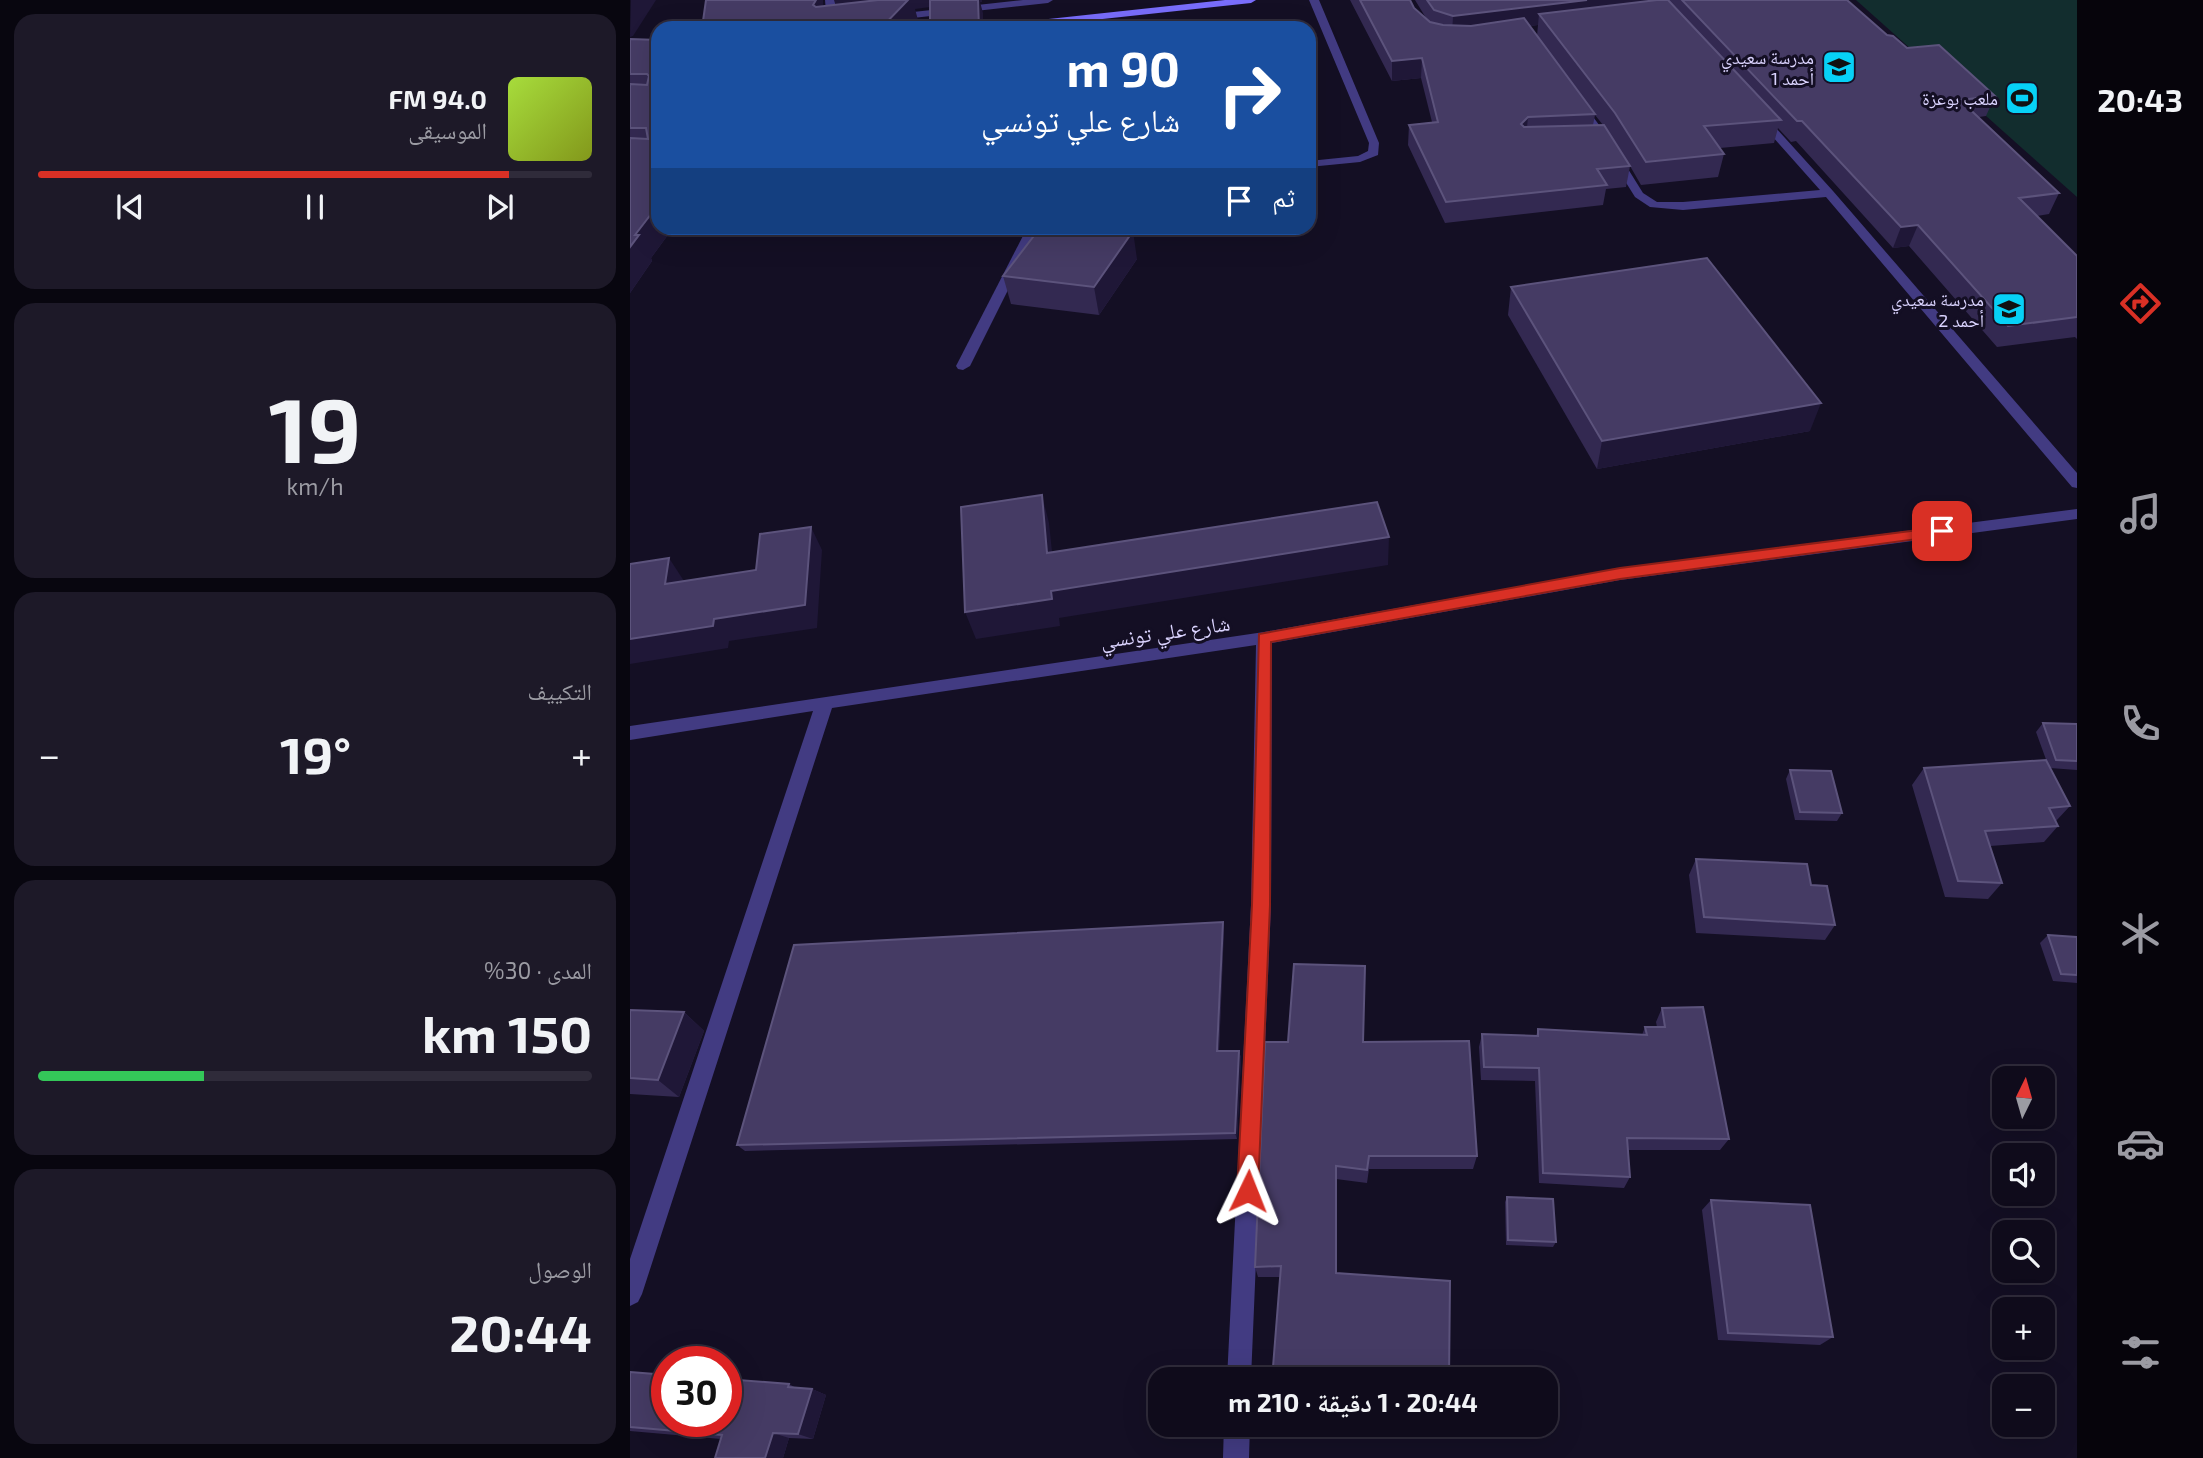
<!DOCTYPE html>
<html lang="ar">
<meta charset="utf-8">
<style>
body{margin:0;font-family:"Exo 2","Noto Naskh Arabic",sans-serif;background:#1d1928;color:#f1f3f6;direction:rtl;height:100vh;display:flex;flex-direction:column;font-size:26px;white-space:nowrap}
*{box-sizing:border-box;margin:0}
p{font-size:23px;color:#9b9ba3}
.icon{flex:none;width:38px;height:38px;fill:none;stroke:currentColor;stroke-width:2;stroke-linecap:round;stroke-linejoin:round}
.map{position:relative;flex:1;overflow:hidden;direction:ltr}
.details{display:flex;flex-direction:column;gap:14px;padding:14px;background:#08060f;width:630px}
.details>*{flex:none}
.guide{position:absolute;left:21px;top:21px;width:665px;height:214px;border-radius:21px;box-shadow:0 7px 28px #0002,0 0 0 2px #2f2b3a;direction:rtl;background:#1a4fa0;color:#fff;overflow:hidden}
.needle{width:46px;rotate:5deg}
.tools{position:absolute;left:1362px;top:1066px;display:grid;gap:14px}
.tools a{display:grid;place-items:center;width:63px;height:63px;border-radius:14px;background:#0f0b1b;box-shadow:0 7px 28px #0002,0 0 0 2px #2f2b3a;font-size:35px}
.speed{position:absolute;left:21px;top:1346px;display:flex;gap:14px;font-size:35px;font-weight:700;text-align:center}
.speed>*{display:grid;place-content:center;width:91px;height:91px;border-radius:50%;background:#0f0b1b;box-shadow:0 7px 28px #0002,0 0 0 2px #2f2b3a;line-height:1}
.speed .limit{border:10px solid #d22;background:#fff;color:#111}
.pin{position:absolute;display:grid;place-items:center;width:60px;height:60px;color:#fff;margin:-30px;border-radius:14px;box-shadow:0 4px 10px #0006}
.me{position:absolute;width:77px;margin:-38px;rotate:2deg;stroke-linejoin:round;filter:drop-shadow(0 0 5px #0008)}
.turn{display:flex;align-items:center;gap:24px;height:147px;padding:0 21px;font-size:32px}
.turn .icon{width:91px;height:91px;stroke-width:2.5}
.turn b{display:block;font-size:49px;line-height:60px}
.then{display:flex;align-items:center;height:66px;padding:0 21px;background:#0003;gap:14px;font-size:26px}
.big{font-size:52px;font-weight:700;line-height:1.1}
.details .widget{flex:1;display:flex;flex-direction:column;justify-content:center;gap:10px;min-width:0;padding:0 24px;border-radius:21px;background:#1d1928}
.details .dial{align-items:center;gap:0}
.dial b{font-size:91px;line-height:1}
.song{display:flex;align-items:center;gap:21px}
.cover{width:84px;height:84px;border-radius:10px;background:linear-gradient(135deg,hsl(80 70% 55%),hsl(70 70% 35%))}
.played{height:7px;border-radius:4px;background:linear-gradient(90deg,#d93025 85%,#2f2b3a 85%)}
.keys{display:flex;justify-content:space-around;direction:ltr}
.heat{display:flex;justify-content:space-between;align-items:center;font-size:38px;direction:ltr}
.charge{height:10px;border-radius:5px;background:linear-gradient(90deg,#34c759 30%,#2f2b3a 0)}
.trip{position:absolute;left:518px;top:1367px;width:410px;height:70px;border-radius:21px;background:#0f0b1b;box-shadow:0 7px 28px #0002,0 0 0 2px #2f2b3a;font-weight:700;line-height:70px;text-align:center;direction:rtl}
main{display:flex;flex:1;min-height:0}
.menu{display:flex;flex-direction:column;width:126px;justify-content:space-around;align-items:center;background:#06040b;color:#9b9ba3}
.menu .icon{width:49px;height:49px}
.menu .current{color:#d93025}
.menu b{font-size:32px;color:#f1f3f6}
.map>svg:first-child{display:block}
.green{fill:#122d2e}
.lines{fill:none;stroke-linecap:round;stroke-linejoin:round}
.lane{fill:#423b82;fill-rule:evenodd}
.street{fill:#423b82;fill-rule:evenodd}
.secondary{fill:#796dfb;fill-rule:evenodd}
.wall{fill:#332951;fill-rule:evenodd}
.shaded-wall{fill:#1f1737}
.building{fill:#453b64;stroke:#5c537c;stroke-width:2}
.route{fill:#d93025;stroke:#8d1f18;stroke-width:2}
.labels{text-anchor:middle;dominant-baseline:central;stroke-width:6;stroke-linejoin:round;paint-order:stroke}
.far-poi-label{font-size:18px;fill:#dad3fe;stroke:#140f24;text-anchor:end}
.street-label{font-size:21px;fill:#dad3fe;stroke:#140f24}
</style>
<main>
<nav class="menu">
<b>20:43</b>
<svg class="icon current" aria-label="directions" viewBox="0 0 24 24"><path d="M12 3l9 9-9 9-9-9zM9 14v-3h6M13 9l2 2-2 2"/></svg>
<svg class="icon" aria-label="music" viewBox="0 0 24 24"><path d="M9 18V5l10-2v13"/><circle cx="6" cy="18" r="3"/><circle cx="16" cy="16" r="3"/></svg>
<svg class="icon" aria-label="phone" viewBox="0 0 24 24"><path d="M5 4h4l2 5-3 2q2 4 5 5l2-3 5 2v4C11 20 4 13 5 4z"/></svg>
<svg class="icon" aria-label="climate" viewBox="0 0 24 24"><path d="M12 3v18M4 7l16 10M4 17L20 7"/></svg>
<svg class="icon" aria-label="car" viewBox="0 0 24 24"><path d="M5 17H2v-5l4-1 3-4h7l3 4 3 1v5h-3M9 17h6M6 11h13"/><circle cx="7" cy="17" r="2"/><circle cx="17" cy="17" r="2"/></svg>
<svg class="icon" aria-label="filters" viewBox="0 0 24 24"><path d="M4 7h16M4 17h16"/><circle cx="9" cy="7" r="2"/><circle cx="15" cy="17" r="2"/></svg>
</nav>
<div class="map">
<svg width="1447" height="1458" viewBox="0 0 1447 1458">
<rect width="100%" height="100%" fill="#140f24"/>
<path class="green" d="M1226,0h221v197z"/>
<g class="lines">
<g class="lane">
<path d="M679,0h10l60,143 -1,12 -18,7 -51,5v-6l49,-5 10,-5 1,-8z"/>
<path d="M457,16l5,3v9h-10v-9z"/>
<path d="M397,228h12l-69,138 -7,4 -5,-1 -2,-3z"/>
</g>
<g class="street">
<path d="M195,0h10l2,23 -3,5h-10l3,-5z"/>
<path d="M393,0h30l-5,3 -153,17 -5,-3 5,-3z"/>
<path d="M945,103h8l27,37 33,53 14,9h26l137,-12 -64,-72 9,-2 68,75 244,282v15l-5,-1 -246,-290 -143,13 -33,-3 -15,-10 -35,-56 -26,-36z"/>
<path d="M1447,509v10l-457,61 -348,63 -1,262 -20,474h-24l24,-474 5,-260 -424,63 -190,586 -4,8 -8,4v-47l183,-548 -183,29v-14l634,-94 356,-64z"/>
<path d="M594,1424h26l-1,34h-26z"/>
</g>
<path class="secondary" d="M595,0h31l-5,3 -232,25h-32l5,-3z"/>
</g>
<g class="wall">
<path d="M720,0h60l4,8 12,10 -11,-18h432l40,35 20,13 88,48 -9,20 -7,1 80,76 -10,21 -12,2 40,40v83l-2,-2 -78,10 -88,-101 -16,2 -97,-107 -5,1 -13,-14 -4,15 -54,5 4,6 -6,23 -77,8 -11,-19 -4,21 -20,2 -3,16 -158,18 -37,-78 1,-20 23,-3 -11,-44 -29,3zM908,25l-1,11 -7,-10zM965,115l8,10h-10z"/>
<path d="M0,39l28,1v188h15l-22,30 1,3 -22,32z"/>
<path d="M507,259l-38,56 -88,-11 -8,-28z"/>
<path d="M881,287l299,144 -213,38 -89,-154z"/>
<path d="M1413,723l34,1v46l-27,-2 20,38 -14,15 2,5 -14,16 -54,4 12,37 -14,16 -43,-2 -33,-112 12,-17 124,-3 -12,-33z"/>
<path d="M1160,770l52,43 -5,8 -42,-1 -9,-41z"/>
<path d="M1066,859l115,26 24,40 -10,15 -129,-7 -7,-58z"/>
<path d="M593,922l1,8 -5,121h20l2,7 -4,81 -492,12 -8,-6z"/>
<path d="M1418,935l29,2v46l-24,-2 -13,-38z"/>
<path d="M1032,1008l67,131 -9,11h-92l2,27 -6,11 -85,-5 -4,-102 -54,-1 -2,-33 3,-13 54,2 2,-7 104,6 3,-8h12l-1,-5z"/>
<path d="M0,1010l54,2 20,19 -25,66 -49,-3z"/>
<path d="M733,1042l114,114 -4,13h-104l-2,14 -31,-4 -63,188 7,-90h-22l-3,-10z"/>
<path d="M877,1197l49,45 -3,5 -47,-2 -1,-43z"/>
<path d="M1081,1200l122,137 -13,8 -102,-5 -16,-130z"/>
<path d="M0,1372l159,12 7,4 16,1 14,6 -13,44 -24,-1 -6,20h-68l6,-19 -91,-8z"/>
<path d="M639,1424h109v4z"/>
</g>
<g class="shaded-wall">
<path d="M1,0h25l-23,36 -3,1z"/>
<path d="M186,0h7l1,22 -11,-17z"/>
<path d="M204,0h148v2h-2l3,11v15h-4l-49,-21 -15,2 3,11 -7,8h-30l-42,-11z"/>
<path d="M957,0h70l-118,14 -1,11 -86,10 1,-19z"/>
<path d="M792,58l-1,20 -29,3v-20z"/>
<path d="M898,117l-2,20 -5,-13z"/>
<path d="M28,205v23h15l-22,30 1,3 -22,32v-46l5,-12z"/>
<path d="M1288,225l-9,21 -16,2 8,-21z"/>
<path d="M503,231l4,28 -38,56 -5,-28z"/>
<path d="M1191,403l-11,28 -213,38 5,-28z"/>
<path d="M412,495l7,28 6,57 -8,-27z"/>
<path d="M181,527l11,23 -5,78 -88,13 -1,7 -98,16v-25l84,-20z"/>
<path d="M759,537l-1,28 -329,53 1,8 -84,13 -11,-27 86,-21z"/>
<path d="M39,558l15,23 -19,3z"/>
<path d="M593,922l1,8 -6,128 -1,-7z"/>
<path d="M54,1012l20,19 -25,66 -21,-17z"/>
<path d="M609,1051l2,7 -4,81 -2,-6z"/>
<path d="M182,1389l14,6 -13,44 -15,-5z"/>
<path d="M143,1433l16,5 -6,20h-18z"/>
</g>
<g class="building">
<path d="M76,0h110l-3,5 3,2 62,-7h30l-27,28h-179z"/>
<path d="M300,0h48l1,28h-49z"/>
<path d="M730,0h50l4,8 16,14 13,3 28,1 53,-8 71,96 -67,3 -7,7 3,3 80,-2 26,41 -33,3 10,16 -161,17 -37,-77 29,-3 -16,-64 -30,3z"/>
<path d="M797,0h160l-134,16 -19,-6z"/>
<path d="M1027,0h11l113,120 -77,6 20,28 -78,8 -31,-49 -76,-99z"/>
<path d="M1052,0h165l40,35 6,1 14,12 32,-3 56,51 -35,4 99,93 -40,5 58,58v61l-69,9 -90,-101 -17,2 -99,-106h-5z"/>
<path d="M0,39l28,1v165l-23,30h4l-9,12v-109l18,1 -2,-11h-16v-44l17,1 2,-9 -2,-2h-17z"/>
<path d="M410,228h62l31,3 -39,56 -91,-11z"/>
<path d="M1077,258l114,145 -219,38 -91,-154z"/>
<path d="M412,495l5,58 330,-51 12,35 -338,54 1,8 -87,13 -4,-105z"/>
<path d="M181,527l-6,78 -91,14 -1,7 -83,13v-75l39,-6 -4,26 91,-14 4,-36z"/>
<path d="M1413,723l34,1v37l-21,-1z"/>
<path d="M1416,760l24,46 -21,2 9,18 -73,5 17,52 -44,-2 -34,-113z"/>
<path d="M1160,770l41,1 11,42 -42,-1z"/>
<path d="M1066,859l111,5 4,21 16,1 8,39 -131,-8z"/>
<path d="M593,922l-6,129h22l-4,82 -498,12 57,-200z"/>
<path d="M1418,935l29,2v38l-16,-1z"/>
<path d="M664,964l71,2 -2,76 106,-1 8,115h-108l-2,14 -31,-4v107l114,8 -1,98h-200l2,-13 22,1 8,-101 -26,1 10,-225h23z"/>
<path d="M1073,1007l26,132 -102,-1 3,39 -87,-4 -4,-105 -55,-1 -2,-33 56,2v-7l109,6 -2,-8h20l-3,-19z"/>
<path d="M0,1010l54,2 -26,68 -28,-2z"/>
<path d="M877,1197l46,2 3,43 -48,-2z"/>
<path d="M1081,1200l99,5 23,132 -105,-4z"/>
<path d="M0,1372l37,3v46h59v-42l63,5 -1,3 24,2 -14,45 -25,-1 -8,25h-50l7,-23 -92,-8z"/>
</g>
<path class="route" d="M1312,527l5,1v7l-327,44 -349,63 -1,263 -12,286 -3,7 -7,3 -8,-3 -3,-7 15,-286 7,-271 361,-66z"/>
<defs>
<g id="school-square" transform="scale(1.75)"><rect x="-9" y="-9" width="18" height="18" rx="4" fill="#07d1f6" stroke="#140f24"/><path d="M0-5L7-2L0 1L-7-2ZM-4 1L0 2.5L4 1V4Q0 6-4 4Z" fill="#111"/></g>
<g id="stadium-square" transform="scale(1.75)"><rect x="-9" y="-9" width="18" height="18" rx="4" fill="#07d1f6" stroke="#140f24"/><path d="M0-5a6.5 5 0 1 0 0 10a6.5 5 0 1 0 0-10ZM-3.5-1.8h7v3.6h-7Z" fill="#111"/></g>
</defs>
<g fill-rule="evenodd">
<use href="#school-square" x="1209" y="67"/>
<use href="#stadium-square" x="1392" y="98"/>
<use href="#school-square" x="1379" y="309"/>
</g>
<g class="labels">
<g class="far-poi-label">
<text x="1184" y="57">مدرسة سعيدي<tspan x="1184" dy="21">أحمد 1</tspan></text>
<text x="1368" y="98">ملعب بوعزة</text>
<text x="1354" y="299">مدرسة سعيدي<tspan x="1354" dy="21">أحمد 2</tspan></text>
</g>
<g class="street-label">
<text transform="translate(535 631) rotate(-8)">شارع علي تونسي</text>
</g>
</g>
</svg>
<div class="tools">
<a><svg class="needle" viewBox="-14 -14 28 28"><path d="M0-13l5 13h-10z" fill="#e53935"/><path d="M0 13l5-13h-10z" fill="#9b9ba3"/></svg></a>
<a><svg class="icon" aria-label="sound" viewBox="0 0 24 24"><path d="M4 9h4l5-4v14l-5-4H4zM17 9q2 3 0 6"/></svg></a>
<a><svg class="icon" aria-label="search" viewBox="0 0 24 24"><circle cx="10" cy="10" r="6"/><path d="M15 15l6 6"/></svg></a>
<a>+</a>
<a>−</a>
</div>
<div class="speed"><div class="limit">30</div></div>
<div class="pin" style="left:1312px;top:531px;background:#d93025"><svg class="icon" aria-label="arrive" viewBox="0 0 24 24"><path d="M6 21V4h12l-3 4 3 4H6"/></svg></div>
<svg class="me" style="left:618px;top:1191px" viewBox="-20 -20 40 40"><path d="M0-17L14 15 0 8-14 15z" fill="#d93025" stroke="#fff" stroke-width="4"/></svg>
<div class="trip">20:44 · 1 دقيقة · 210 m</div>
<div class="guide">
<div class="turn"><svg class="icon" aria-label="right" viewBox="0 0 24 24"><path d="M7 20v-9h11M14 6l5 5-5 5"/></svg><div><b>90 m</b>شارع علي تونسي</div></div>
<div class="then">ثم<svg class="icon" aria-label="arrive" viewBox="0 0 24 24"><path d="M6 21V4h12l-3 4 3 4H6"/></svg></div>
</div>
</div>
<section class="details">
<div class="widget">
<div class="song"><i class="cover"></i><div><b>94.0 FM</b><p>الموسيقى</p></div></div>
<div class="played"></div>
<div class="keys"><svg class="icon" aria-label="previous" viewBox="0 0 24 24"><path d="M18 5L8 12l10 7zM5 5v14"/></svg><svg class="icon" aria-label="pause" viewBox="0 0 24 24"><path d="M8 5v14M16 5v14"/></svg><svg class="icon" aria-label="next" viewBox="0 0 24 24"><path d="M6 5l10 7-10 7zM19 5v14"/></svg></div>
</div>
<div class="widget dial"><b>19</b><p>km/h</p></div>
<div class="widget"><p>التكييف</p>
<div class="heat"><a>−</a><b class="big">19°</b><a>+</a></div>
</div>
<div class="widget"><p>المدى · 30%</p><b class="big">150 km</b><div class="charge"></div></div>
<div class="widget"><p>الوصول</p><b class="big">20:44</b></div>
</section>
</main>
